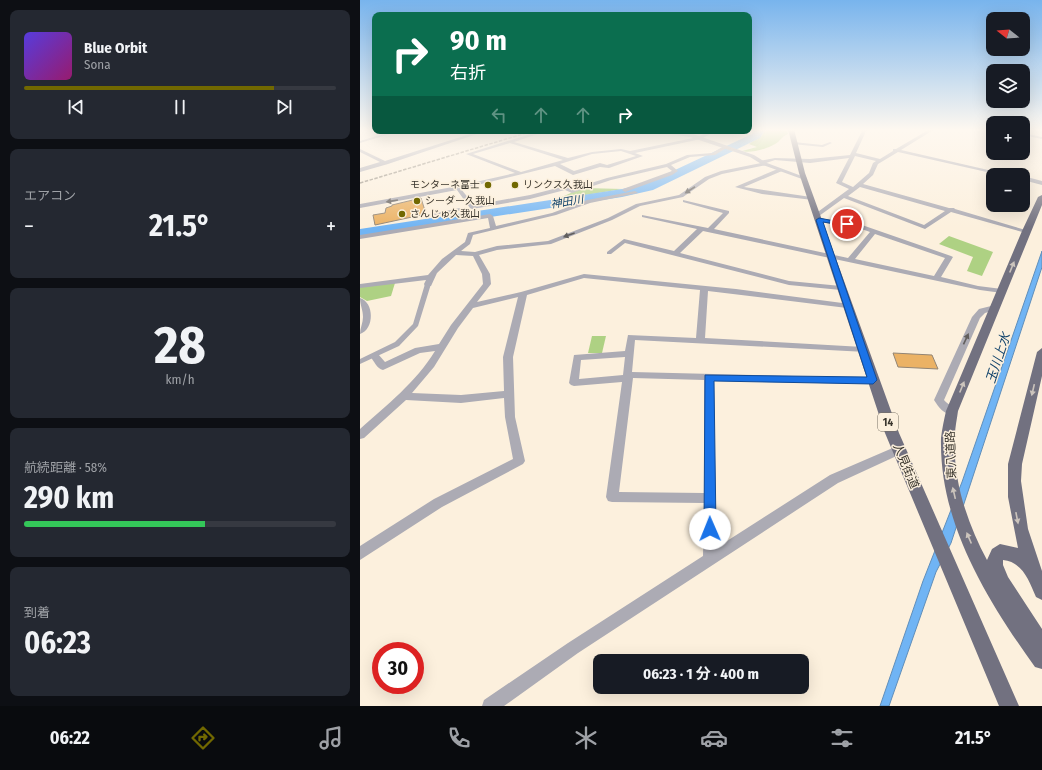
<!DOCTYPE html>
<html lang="ja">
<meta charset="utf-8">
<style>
body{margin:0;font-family:"Fira Sans Condensed","Noto Sans JP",sans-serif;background:#242831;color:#f1f3f6;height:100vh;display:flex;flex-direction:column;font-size:15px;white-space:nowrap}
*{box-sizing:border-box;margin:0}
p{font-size:13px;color:#9ea1a6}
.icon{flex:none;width:22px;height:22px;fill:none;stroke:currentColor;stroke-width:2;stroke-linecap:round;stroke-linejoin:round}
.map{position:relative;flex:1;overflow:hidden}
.side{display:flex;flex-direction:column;gap:10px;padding:10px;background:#0d0f14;width:360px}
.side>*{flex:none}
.banner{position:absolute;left:12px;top:12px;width:380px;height:122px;border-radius:8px;box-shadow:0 4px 16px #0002;background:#0b6e4f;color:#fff;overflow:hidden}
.needle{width:26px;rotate:287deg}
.buttons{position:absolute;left:626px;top:12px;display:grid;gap:8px}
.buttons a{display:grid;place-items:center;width:44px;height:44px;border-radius:8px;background:#171b24;box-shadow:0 4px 16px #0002;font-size:20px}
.speed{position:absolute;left:12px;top:642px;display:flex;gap:8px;font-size:20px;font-weight:700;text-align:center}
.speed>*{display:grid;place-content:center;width:52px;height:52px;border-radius:50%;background:#171b24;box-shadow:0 4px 16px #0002;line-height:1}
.speed .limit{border:6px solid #d22;background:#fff;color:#111}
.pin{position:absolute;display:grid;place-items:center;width:34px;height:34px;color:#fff;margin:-17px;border:2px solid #fff;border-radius:50%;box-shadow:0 1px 4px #0007}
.me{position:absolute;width:44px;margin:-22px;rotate:359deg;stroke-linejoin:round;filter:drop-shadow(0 0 3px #0008)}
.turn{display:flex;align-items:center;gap:14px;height:84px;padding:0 12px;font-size:18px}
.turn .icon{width:52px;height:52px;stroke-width:2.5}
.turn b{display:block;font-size:28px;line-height:34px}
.lanes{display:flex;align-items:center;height:38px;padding:0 12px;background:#0003;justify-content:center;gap:20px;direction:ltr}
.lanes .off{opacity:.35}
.big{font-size:30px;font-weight:700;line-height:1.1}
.side .tile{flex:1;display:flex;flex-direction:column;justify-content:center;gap:6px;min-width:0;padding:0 14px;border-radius:8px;background:#242831}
.side .dial{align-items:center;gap:0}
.dial b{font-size:52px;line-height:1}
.song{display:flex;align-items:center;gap:12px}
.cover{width:48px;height:48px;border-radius:6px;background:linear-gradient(135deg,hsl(250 70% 55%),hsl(320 70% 35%))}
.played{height:4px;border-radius:2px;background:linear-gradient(90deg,#716800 80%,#363941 80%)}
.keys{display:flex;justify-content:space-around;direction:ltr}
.heat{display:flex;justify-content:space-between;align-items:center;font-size:22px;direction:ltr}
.charge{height:6px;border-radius:3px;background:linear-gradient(90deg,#34c759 58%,#363941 0)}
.trip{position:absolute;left:233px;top:654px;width:216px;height:40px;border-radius:8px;background:#171b24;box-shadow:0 4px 16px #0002;font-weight:700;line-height:40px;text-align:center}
.menu{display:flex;height:64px;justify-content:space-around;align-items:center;background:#090b0e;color:#9ea1a6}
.menu .icon{width:28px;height:28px}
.menu .on{color:#716800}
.menu b{font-size:18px;color:#f1f3f6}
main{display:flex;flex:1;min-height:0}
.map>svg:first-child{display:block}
.green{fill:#aed183}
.water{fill:#70b4f4;stroke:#608eb9}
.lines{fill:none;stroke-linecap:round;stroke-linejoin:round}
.river{fill:#70b4f4;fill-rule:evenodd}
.building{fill:#ebb265;stroke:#928575}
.pedestrian{fill:#acabb4;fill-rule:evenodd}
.minor{fill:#acabb4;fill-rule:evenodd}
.tertiary{fill:#acabb4;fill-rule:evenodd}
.primary{fill:#727180;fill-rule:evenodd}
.rail{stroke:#978f82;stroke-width:1.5;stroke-dasharray:3.5 1.5;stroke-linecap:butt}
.oneway{fill:#625f5d}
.oneway2{fill:#ccc4bc}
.route{fill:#1a73e8;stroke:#114b97}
.poi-dot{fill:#716800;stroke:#fcf0dd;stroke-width:1.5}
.labels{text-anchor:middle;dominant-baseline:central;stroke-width:3;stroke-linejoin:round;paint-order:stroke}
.far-poi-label{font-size:10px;fill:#3a362e;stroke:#fcf0dd;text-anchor:start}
.far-water-label{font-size:11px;font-style:italic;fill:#0e416a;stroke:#fcf0dd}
.shield{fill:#fcf0dd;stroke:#746e62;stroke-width:1}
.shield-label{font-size:11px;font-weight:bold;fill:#3a362e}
.street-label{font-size:12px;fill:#3a362e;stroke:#fcf0dd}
.water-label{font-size:13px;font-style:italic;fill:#0e416a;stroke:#fcf0dd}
</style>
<main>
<section class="side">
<div class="tile">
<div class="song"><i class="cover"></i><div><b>Blue Orbit</b><p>Sona</p></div></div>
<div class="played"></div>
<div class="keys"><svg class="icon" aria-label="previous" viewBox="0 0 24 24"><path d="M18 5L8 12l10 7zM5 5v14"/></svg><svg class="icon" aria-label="pause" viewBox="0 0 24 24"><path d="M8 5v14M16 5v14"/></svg><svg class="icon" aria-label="next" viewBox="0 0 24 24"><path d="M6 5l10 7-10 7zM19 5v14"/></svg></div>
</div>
<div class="tile"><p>エアコン</p>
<div class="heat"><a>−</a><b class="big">21.5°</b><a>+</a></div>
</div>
<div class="tile dial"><b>28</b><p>km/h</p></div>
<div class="tile"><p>航続距離 · 58%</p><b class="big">290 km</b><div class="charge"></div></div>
<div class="tile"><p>到着</p><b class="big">06:23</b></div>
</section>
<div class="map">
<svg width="682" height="706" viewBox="0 0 682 706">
<rect width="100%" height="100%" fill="#fcf0dd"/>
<g class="green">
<path d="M407,129l20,2 1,3c-5,2 -7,5 -10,8 -7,6 -28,12 -36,9l15,-4 -8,-3 13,-9z"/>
<path d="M225,188l38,1 -68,11 18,-8z"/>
<path d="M589,236l44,16 -11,24 -15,-5 6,-14 -34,-13z"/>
<path d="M35,283l-4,13 -24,5 -7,-4v-10z"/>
<path d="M232,336h14l-4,17h-14z"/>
</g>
<path class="water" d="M682,251v16l-91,276 -15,29 -47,134h-9l43,-125 39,-99z"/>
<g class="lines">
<path class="river" d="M396,129h10l-6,9 -107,52 -31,7 -262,40v-8l262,-40 23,-5 107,-50z"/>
</g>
<g class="building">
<path d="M61,198l5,16 -51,11 -2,-10 12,-2 1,-5 6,-2v-1z"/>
<path d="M533,353l39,2 6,14 -40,-2z"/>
</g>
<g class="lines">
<g class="pedestrian">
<path d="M100,208h2v2l-28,5 -2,-1z"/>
<path d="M68,282l3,2 -13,42 -19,20 -39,18v-5l35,-17 18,-18 12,-40z"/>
</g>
<g class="minor">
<path d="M503,129h4l-11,24 24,6 13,-8v-2h3l34,-20h5l-34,21 109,25h-10l-102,-23 -20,12 -5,11 -10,9 86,24h5l1,1 74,22 -3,2 -75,-21 -26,17 -81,-31 -25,18h-4v-2l34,-25 -13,-6 13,-25 -39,5 -35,-3 -9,3 1,2 -45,9 -13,5 -26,18 -43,9 -28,14 -61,24 -54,6 -18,5 11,19 1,10 -14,18 44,-10 63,-18 152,15 114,15 1,2 -1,2h-3l-139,-17 -3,47 158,9 4,3 -1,2 -231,-12 -3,32 241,6 3,1 2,2 -2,2 -3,1 -159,-4 2,168 114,-73 65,-28 4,-2 4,2 2,3 -2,3 -65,30 -260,170 -74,53h-22l2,-6 84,-57 135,-87 1,-53 -92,-1 -4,-1 -2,-4 16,-115 -48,4 -3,-1 -2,-2 5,-28 51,-4 3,-16 68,3 4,-48 -116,-12 -57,17 -14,62 2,60 10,44 -2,3 -81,43 -82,53v-14l74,-47 79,-40 -8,-42 -1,-19 -43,5 -55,-3 -42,38 -4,1v-10c27,-24 56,-47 75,-78l-15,2 -37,17c-6,-1 -9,-9 -13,-14l2,-2h6l7,8 30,-14 24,-4 12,-19 32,-41 -1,-10 -9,-18 -17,-1 -19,18 -6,13h-6l-1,-2 2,-4 -66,8v-4l68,-9 14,-16 23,-17 3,-9 22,-5 -2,-10 -128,21v-4l130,-21 3,2 3,10 56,-13 35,-13 48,-9 3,2 -48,10 -34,12 -83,20 -3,9 -9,7 14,1 22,-6 51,-5 60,-23 28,-14 43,-9 26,-18 16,-6 40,-8 -1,-2 15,-3 35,1 40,-4zM495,156l21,5 -3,2 -4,10 -16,14 -11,-5zM500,187l85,24 -21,14 -76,-29zM158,297l-15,60 1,34 -43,4 -49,-2 22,-26 24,-39 15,-20zM265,357l-2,18 -44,4 2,-19zM273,378l71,2v113l-85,-1z"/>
<path d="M33,131h7l-40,12v-2z"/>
<path d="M104,131h6l7,3 -89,30 -28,8v-4l20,-6 -20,-10v-3l25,12 85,-27z"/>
<path d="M180,131h7l-33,11 54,16 24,-6 29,-3 9,2 68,-14 11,-6h20l-2,1h-13l-13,7 -66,14 8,3 -34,12 -9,-1 -27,8 -18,-9 -94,23 13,16 56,-10 35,-9 7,3 35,-11 59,-14 21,-9 25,-2 12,-7 4,1 -13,8 -25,2 -19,8 7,6 -6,4 -47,17 -3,-2 1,-1 49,-18 -5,-4 -56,13 -39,13 -7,-3 -35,9 -58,10 -2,-1 -13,-18 -97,18v-4l98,-18 57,-13 -49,-19zM150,143l53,17 -42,12 -48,-18zM261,151l15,5 -29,9 -7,-2 -26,8 -14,-7 32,-10z"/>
<path d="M213,131h54l-16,3z"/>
<path d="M663,133l19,4v2l-19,-4z"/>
<path d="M434,142l28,3 8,-3 2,1 -9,4 -31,-3z"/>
<path d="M420,168l3,2 -1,1 -38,16 67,10 2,1v2l-51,-6 -27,-7z"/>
<path d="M663,176l19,5v4l-19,-5z"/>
<path d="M323,200l46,11v2l-15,16 134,29 22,-26 -11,-4 -40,-6 -3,-2 3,-2 43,7 89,31 2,1 -12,20 37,9 24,3 4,2 -4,2 -22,-3 -277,-59 -23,22 109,28 52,5 4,2 -4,2 -52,-5 -164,-42 -14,11h-4v-2l17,-13 50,12 23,-22 -55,-12v-2l66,13 15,-15 -40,-11zM515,234l70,24 -11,18 -79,-17z"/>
<path d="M0,298c14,4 15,31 0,36 0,-6 3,-11 3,-17 0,-7 -3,-12 -3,-19z"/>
<path d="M635,305l4,2 -1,2 -13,4 -5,5 -36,82c4,5 11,7 13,11l-1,3c-10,3 -17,-6 -22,-14l38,-83 7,-8z"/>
</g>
<path class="tertiary" d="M290,131l43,3 61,21 13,8 40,15 -5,1 -39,-14 -13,-8 -60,-20z"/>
<g class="primary">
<path d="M428,129h6l11,44 94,260 120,273h-20l-114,-273 -86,-260z"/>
<path d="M682,195v10l-84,206c-1,8 -3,16 -3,24 -3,43 12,88 32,125l5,-11 8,-5 18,4 -10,-51v-33l29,-112 5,-4v28l-20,88 -1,17 7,48 14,42v29l-6,-3c-7,-16 -13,-35 -33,-37v5l5,12 34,52v40l-7,-2c-48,-67 -96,-144 -94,-229 1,-9 3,-18 5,-27l76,-180 16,-34z"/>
</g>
<path class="rail" d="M0,183l173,-52"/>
</g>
<defs><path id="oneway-solid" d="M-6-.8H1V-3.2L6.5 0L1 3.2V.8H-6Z"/></defs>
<g class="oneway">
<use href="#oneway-solid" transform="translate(330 190) rotate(147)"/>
<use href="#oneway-solid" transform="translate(32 201) rotate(171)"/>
<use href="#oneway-solid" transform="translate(209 235) rotate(160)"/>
<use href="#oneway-solid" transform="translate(606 339) rotate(-65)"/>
</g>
<g class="oneway2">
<use href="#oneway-solid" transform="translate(652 267) rotate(-68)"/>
<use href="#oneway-solid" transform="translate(602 387) rotate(-68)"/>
<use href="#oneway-solid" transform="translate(673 390) rotate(103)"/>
<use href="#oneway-solid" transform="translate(594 493) rotate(-103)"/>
<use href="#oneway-solid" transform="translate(657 518) rotate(79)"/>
<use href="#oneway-solid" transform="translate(609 538) rotate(-113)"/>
</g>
<linearGradient id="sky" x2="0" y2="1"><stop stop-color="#78b4ed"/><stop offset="0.57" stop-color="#fef8f0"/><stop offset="1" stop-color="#fef8f0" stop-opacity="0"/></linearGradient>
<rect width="682" height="228" fill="url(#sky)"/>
<path class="route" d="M459,218l31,6 -3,2 -24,-4 54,158 -4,4 -159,-3 2,148 -2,4 -4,2 -5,-2 -1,-4 1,-154 162,2 -51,-157z"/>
<g class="poi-dot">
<circle cx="128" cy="185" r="4"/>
<circle cx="155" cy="185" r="4"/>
<circle cx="57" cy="201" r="4"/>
<circle cx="42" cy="214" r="4"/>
</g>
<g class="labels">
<g class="far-poi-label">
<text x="120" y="185" text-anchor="end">モンターネ富士</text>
<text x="163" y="185">リンクス久我山</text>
<text x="65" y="201">シーダー久我山</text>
<text x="50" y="214">さんじゅ久我山</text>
</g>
<g class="far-water-label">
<text transform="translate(207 202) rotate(-9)">神田川</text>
</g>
<rect class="shield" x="518" y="413" width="20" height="18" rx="3"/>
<g class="shield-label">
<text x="528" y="422">14</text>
</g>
<g class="street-label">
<text transform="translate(591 455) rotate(-92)">東八道路</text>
<text transform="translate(546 466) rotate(67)">人見街道</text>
</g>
<g class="water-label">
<text transform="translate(638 358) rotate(-72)">玉川上水</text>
</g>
</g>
</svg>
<div class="buttons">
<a><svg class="needle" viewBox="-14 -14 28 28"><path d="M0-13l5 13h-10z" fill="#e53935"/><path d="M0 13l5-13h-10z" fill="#9ea1a6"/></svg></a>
<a><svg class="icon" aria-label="layers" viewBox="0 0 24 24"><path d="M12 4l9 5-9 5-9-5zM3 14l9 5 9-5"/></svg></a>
<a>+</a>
<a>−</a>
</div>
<div class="speed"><div class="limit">30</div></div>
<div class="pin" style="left:487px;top:224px;background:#d93025"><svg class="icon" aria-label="arrive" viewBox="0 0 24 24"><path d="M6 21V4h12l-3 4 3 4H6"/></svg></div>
<svg class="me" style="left:350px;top:529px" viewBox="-20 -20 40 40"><circle r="19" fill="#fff"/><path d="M0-13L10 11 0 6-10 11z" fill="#1a73e8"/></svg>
<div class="trip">06:23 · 1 分 · 400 m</div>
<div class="banner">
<div class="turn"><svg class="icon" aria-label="right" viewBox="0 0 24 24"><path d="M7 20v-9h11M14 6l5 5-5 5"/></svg><div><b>90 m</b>右折</div></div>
<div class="lanes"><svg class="icon off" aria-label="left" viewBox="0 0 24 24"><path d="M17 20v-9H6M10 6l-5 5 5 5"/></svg><svg class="icon off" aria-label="ahead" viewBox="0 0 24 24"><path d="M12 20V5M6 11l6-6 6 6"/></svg><svg class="icon off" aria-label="ahead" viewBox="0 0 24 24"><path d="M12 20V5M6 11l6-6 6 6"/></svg><svg class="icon" aria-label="right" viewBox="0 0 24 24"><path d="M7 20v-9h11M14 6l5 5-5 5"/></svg></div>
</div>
</div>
</main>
<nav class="menu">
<b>06:22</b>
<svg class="icon on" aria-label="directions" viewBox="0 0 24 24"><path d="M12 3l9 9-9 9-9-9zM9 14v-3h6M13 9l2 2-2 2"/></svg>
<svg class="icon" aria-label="music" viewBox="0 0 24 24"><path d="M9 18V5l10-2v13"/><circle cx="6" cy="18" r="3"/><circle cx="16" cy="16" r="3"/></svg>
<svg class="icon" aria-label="phone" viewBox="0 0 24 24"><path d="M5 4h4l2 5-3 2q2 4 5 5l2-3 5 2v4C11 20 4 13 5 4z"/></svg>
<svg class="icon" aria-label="climate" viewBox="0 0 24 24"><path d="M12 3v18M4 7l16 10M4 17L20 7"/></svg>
<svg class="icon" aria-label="car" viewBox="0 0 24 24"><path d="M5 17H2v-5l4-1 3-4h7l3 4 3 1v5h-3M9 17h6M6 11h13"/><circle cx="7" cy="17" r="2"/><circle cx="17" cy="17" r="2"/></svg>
<svg class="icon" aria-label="filters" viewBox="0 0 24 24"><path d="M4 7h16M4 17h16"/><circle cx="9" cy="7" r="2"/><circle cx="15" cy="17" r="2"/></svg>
<b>21.5°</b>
</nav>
